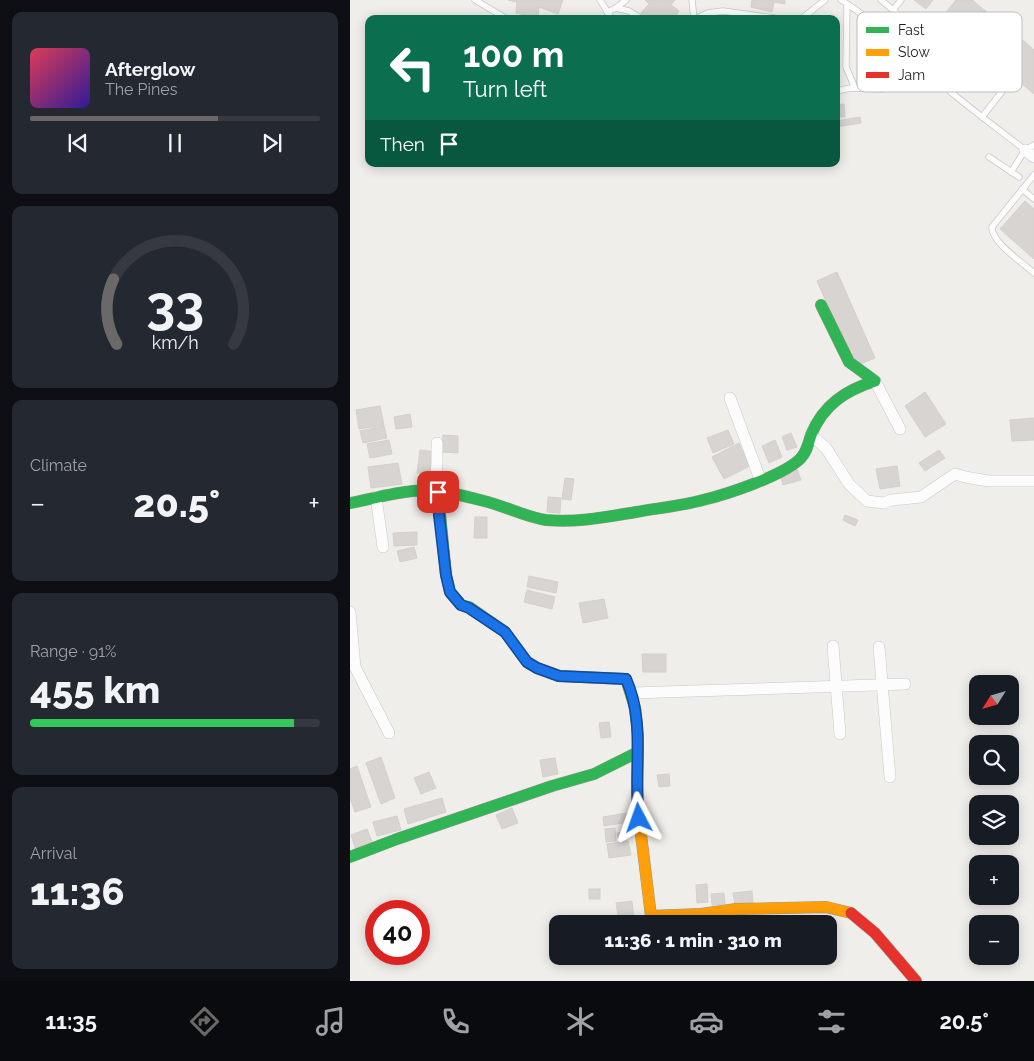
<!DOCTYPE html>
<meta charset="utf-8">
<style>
body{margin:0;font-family:Raleway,sans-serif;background:#242831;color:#f1f3f6;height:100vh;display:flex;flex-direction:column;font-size:19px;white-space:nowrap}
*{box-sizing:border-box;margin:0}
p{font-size:16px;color:#9ea1a6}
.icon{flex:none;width:28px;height:28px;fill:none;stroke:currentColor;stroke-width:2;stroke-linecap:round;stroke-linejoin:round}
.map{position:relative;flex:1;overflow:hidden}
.panel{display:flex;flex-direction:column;gap:12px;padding:12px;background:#0d0f14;width:350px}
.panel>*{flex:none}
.hud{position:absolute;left:15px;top:15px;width:475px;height:152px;border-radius:10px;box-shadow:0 2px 12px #0003;background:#0b6e4f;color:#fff;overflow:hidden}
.needle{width:32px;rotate:233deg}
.tools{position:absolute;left:619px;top:675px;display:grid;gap:10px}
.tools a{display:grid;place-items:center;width:50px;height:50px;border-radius:10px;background:#171b24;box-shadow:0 2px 12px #0003;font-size:25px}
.speed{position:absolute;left:15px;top:900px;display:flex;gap:10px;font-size:25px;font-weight:700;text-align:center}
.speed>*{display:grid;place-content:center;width:65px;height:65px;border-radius:50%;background:#171b24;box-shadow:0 2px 12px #0003;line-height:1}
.speed .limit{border:8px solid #d22;background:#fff;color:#111}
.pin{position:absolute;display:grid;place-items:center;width:42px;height:42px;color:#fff;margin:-21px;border-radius:10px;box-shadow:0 2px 8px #0006}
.me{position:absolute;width:55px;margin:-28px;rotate:356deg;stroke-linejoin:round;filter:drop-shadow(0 0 4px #0008)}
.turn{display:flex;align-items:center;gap:18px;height:105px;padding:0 15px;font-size:22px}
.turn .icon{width:65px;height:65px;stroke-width:2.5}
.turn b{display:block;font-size:35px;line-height:42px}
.then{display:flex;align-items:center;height:48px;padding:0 15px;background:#0003;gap:10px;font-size:19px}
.big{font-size:38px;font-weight:800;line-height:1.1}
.panel .card{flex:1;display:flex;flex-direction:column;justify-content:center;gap:8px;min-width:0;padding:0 18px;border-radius:10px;background:#242831}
.panel .dial{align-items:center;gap:0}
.dial svg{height:130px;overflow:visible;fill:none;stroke:#363941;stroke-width:7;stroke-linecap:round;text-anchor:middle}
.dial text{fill:#f1f3f6;stroke:none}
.song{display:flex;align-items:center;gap:15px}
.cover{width:60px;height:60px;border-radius:8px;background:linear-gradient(135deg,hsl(350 70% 55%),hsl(250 70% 35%))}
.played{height:5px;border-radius:2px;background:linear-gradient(90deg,#6a6968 65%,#363941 65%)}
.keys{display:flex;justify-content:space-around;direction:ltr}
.heat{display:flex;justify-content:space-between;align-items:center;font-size:28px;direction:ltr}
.charge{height:8px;border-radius:4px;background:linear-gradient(90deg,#34c759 91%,#363941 0)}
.trip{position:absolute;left:199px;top:915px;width:288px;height:50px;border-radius:10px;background:#171b24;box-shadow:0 2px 12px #0003;font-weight:800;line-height:50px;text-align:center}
.tabs{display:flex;height:80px;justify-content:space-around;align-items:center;background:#090b0e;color:#9ea1a6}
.tabs .icon{width:35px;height:35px}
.tabs .current{color:#6a6968}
.tabs b{font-size:22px;color:#f1f3f6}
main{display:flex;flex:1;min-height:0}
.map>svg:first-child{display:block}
.building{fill:#d7d4d2;stroke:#d3d0cc}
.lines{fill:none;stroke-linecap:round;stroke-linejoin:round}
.lane-casing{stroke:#c9c8c7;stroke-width:7}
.street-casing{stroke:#c9c8c7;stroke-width:12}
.fast-casing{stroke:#999a82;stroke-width:12}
.slow-casing{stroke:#999a82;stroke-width:12}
.jam-casing{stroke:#999a82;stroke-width:12}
.lane{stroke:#fdfcfc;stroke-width:5.5}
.street{stroke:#fdfcfc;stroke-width:11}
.fast{stroke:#30b455;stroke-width:11}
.slow{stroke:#ff9f0a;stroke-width:11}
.jam{stroke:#e5322d;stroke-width:11}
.route-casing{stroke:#114b97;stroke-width:12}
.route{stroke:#1a73e8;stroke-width:9}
.key{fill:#fff;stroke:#bdbdbd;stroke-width:1}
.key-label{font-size:14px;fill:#222}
</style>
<main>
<section class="panel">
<div class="card">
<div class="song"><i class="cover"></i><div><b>Afterglow</b><p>The Pines</p></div></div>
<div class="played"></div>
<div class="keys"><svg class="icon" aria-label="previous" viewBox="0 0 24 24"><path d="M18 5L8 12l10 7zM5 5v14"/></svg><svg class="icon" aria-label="pause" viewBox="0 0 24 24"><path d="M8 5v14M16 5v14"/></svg><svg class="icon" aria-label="next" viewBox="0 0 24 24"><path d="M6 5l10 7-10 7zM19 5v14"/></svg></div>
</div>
<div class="card dial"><svg viewBox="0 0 100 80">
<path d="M14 69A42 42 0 1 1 86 69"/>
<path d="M14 69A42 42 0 0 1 12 29" stroke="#6a6968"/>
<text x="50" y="56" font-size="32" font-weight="700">33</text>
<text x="50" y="72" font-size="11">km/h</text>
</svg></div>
<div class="card"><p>Climate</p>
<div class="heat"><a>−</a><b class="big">20.5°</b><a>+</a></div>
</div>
<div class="card"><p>Range · 91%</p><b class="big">455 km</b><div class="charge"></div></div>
<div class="card"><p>Arrival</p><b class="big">11:36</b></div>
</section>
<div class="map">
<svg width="684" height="981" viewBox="0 0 684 981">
<rect width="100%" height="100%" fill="#f0eeeb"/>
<g class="building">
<path d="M158,0h55l-5,14 -19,-7 -1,11 -22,-5 1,-11z"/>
<path d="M295,0h30l-4,5 8,6 -5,8h-6l-4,-3 -3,3h-14l-6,-6 8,-9z"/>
<path d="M402,0h33v4l-11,-2 -2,10 -21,-5z"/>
<path d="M564,0h19l-7,9z"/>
<path d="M606,0h16l26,21 -20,25 -36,-29z"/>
<path d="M673,40l11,10v44l-33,-28z"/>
<path d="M494,104l1,13h-9v-12z"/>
<path d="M510,117l1,6 -25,4v-6z"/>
<path d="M675,201l9,8v50l-34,-30z"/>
<path d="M487,272l38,86 -20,8 -38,-85z"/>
<path d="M575,392l21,32 -21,13 -20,-31z"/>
<path d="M30,406l4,19 -25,4 -3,-19z"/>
<path d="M60,414l2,13 -16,2 -2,-12z"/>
<path d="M684,418v22l-22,1 -2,-21z"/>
<path d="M34,426l3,12 -24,5 -3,-12z"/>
<path d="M378,430l6,14 -21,9 -6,-15z"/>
<path d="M441,433l6,14 -10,3 -5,-13z"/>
<path d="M93,435l15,1v17l-16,-1z"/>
<path d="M39,440l3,14 -22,4 -3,-14z"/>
<path d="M425,440l7,17 -13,6 -7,-17z"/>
<path d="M389,443l11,23 -26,13 -12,-22z"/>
<path d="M70,450l15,2 -3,23 -15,-2z"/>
<path d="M589,450l6,8 -20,13 -6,-8z"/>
<path d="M48,463l4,21 -31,4 -3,-21z"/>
<path d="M547,466l3,20 -20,3 -4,-20z"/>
<path d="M447,469l4,11 -18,5 -3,-11z"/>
<path d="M215,478l9,1 -3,21 -9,-1z"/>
<path d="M198,497l13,1 -1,15 -13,-1z"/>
<path d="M495,515l13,5 -3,6 -12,-6z"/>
<path d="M125,517h12v21h-13z"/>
<path d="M67,532v13l-23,1 -1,-13z"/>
<path d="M64,547l3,11 -17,4 -3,-11z"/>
<path d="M179,576l29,6 -2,11 -29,-6z"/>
<path d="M177,590l28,7 -3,12 -28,-7z"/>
<path d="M254,599l4,19 -25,5 -4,-20z"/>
<path d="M292,654h24v18h-23z"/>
<path d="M259,722l2,15 -10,1 -2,-15z"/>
<path d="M31,757l14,41 -14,6 -15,-41z"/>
<path d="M205,758l3,16 -15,3 -3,-17z"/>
<path d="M7,766l14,41 -16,5 -5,-14v-29z"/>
<path d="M79,772l7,16 -15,6 -7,-16z"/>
<path d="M319,774l1,12 -11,1 -2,-12z"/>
<path d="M92,798l4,14 -38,12 -4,-15z"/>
<path d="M162,808l6,15 -16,6 -6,-14z"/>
<path d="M277,813l2,9 -25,4 -1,-9z"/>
<path d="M47,816l4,14 -24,6 -4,-14z"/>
<path d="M265,828l1,13 -10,1 -1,-13z"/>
<path d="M17,829l6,15 -17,6 -5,-15z"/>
<path d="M278,832v6l-10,1 -1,-6z"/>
<path d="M278,841l3,14 -22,3 -2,-14z"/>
<path d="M357,884l1,18 -11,1 -1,-18z"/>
<rect x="239" y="889" width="11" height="10"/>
<path d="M402,891l1,12 -18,2 -2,-12z"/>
<path d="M374,893l1,11 -13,1 -1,-11z"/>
<path d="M282,901l2,18 -15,2 -3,-18z"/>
</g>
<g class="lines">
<g class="lane-casing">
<g id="lane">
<path d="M125,0l32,19"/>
<path d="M250,0l12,19"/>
<path d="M342,0l2,19"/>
<path d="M491,0c42,26 74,62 111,93 24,20 49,38 73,57"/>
<path d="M531,0l12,10"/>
<path d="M497,4l-1,63 9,21"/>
<path d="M266,8l13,3 13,8"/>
<path d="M257,12l9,-4 10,-8"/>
<path d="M345,19l13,-6 15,-2 58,8"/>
<path d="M451,19l24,-19"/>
<path d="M550,45l13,-17 -20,-18 8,-10"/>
<path d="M566,61l24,-27 5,-4c8,3 13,7 19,14l-1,3 -25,34"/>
<path d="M533,88l25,-35"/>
<path d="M486,91l15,-3 31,1 32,-14 8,-1 10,1"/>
<path d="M632,117l29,-37"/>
<path d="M639,157l30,20"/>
<path d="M661,172l14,-22 9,-5"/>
<path d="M684,175l-42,52c-1,15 31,36 42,46"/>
<path d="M672,189l12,10"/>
</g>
</g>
<g class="street-casing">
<g id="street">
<path d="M558,78l1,4"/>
<path d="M675,150l9,7"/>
<path d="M525,381l25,48"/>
<path d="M380,398l30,81"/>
<path d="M461,435l15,13 23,36 18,17 17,2 8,-3 29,-3 34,-23 10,3 23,4h46"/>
<path d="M85,492l2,-30v-19"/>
<path d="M26,497l7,50"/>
<path d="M0,612l5,55 34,66"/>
<path d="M483,646l7,88"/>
<path d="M529,647l11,130"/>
<path d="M282,693l273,-9"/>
</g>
</g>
<g class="fast-casing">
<g id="fast">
<path d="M88,492l8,83 4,17 11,13 8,2 36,25 22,30 10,6 22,8 67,3 9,29 3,28 -1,56"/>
<path d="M0,503c21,-4 42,-10 63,-12 24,-2 48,4 71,10 21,5 41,16 62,19 30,3 60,-3 90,-8 22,-4 45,-6 67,-12 25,-6 79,-24 97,-41 7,-7 8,-15 11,-24 12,-30 35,-45 64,-54l-26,-19 -28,-57"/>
<path d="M0,857l47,-18 155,-53 42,-12 42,-21"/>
</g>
</g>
<g class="slow-casing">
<path id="slow" d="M287,792v10l14,114 50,-2 35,-5 90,-2 25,6"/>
</g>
<g class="jam-casing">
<path id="jam" d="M501,913l24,20 41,48"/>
</g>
<use href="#lane" class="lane"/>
<use href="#street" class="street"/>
<use href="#fast" class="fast"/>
<use href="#slow" class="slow"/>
<use href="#jam" class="jam"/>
</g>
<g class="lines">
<g class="route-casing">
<path id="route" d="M88,492l1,23 7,60 4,17 11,13 8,3 36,24 22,30 10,6 22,8 67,3c20,43 7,94 13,139"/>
</g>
<use href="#route" class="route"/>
</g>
<rect x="507" y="12" width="165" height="80" rx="8" class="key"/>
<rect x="516" y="27" width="23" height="6" fill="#30b455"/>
<rect x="516" y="49" width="23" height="7" fill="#ff9f0a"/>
<rect x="516" y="72" width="23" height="6" fill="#e5322d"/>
<g class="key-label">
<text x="548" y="35">Fast</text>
<text x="548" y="57">Slow</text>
<text x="548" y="80">Jam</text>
</g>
</svg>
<div class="tools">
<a><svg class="needle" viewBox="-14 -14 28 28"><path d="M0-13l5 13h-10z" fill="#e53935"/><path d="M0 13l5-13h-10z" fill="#9ea1a6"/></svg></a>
<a><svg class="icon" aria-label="search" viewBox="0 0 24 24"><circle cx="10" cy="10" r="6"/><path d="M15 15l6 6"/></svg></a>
<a><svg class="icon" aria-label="layers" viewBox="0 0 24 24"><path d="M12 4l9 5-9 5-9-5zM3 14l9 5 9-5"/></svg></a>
<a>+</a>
<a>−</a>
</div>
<div class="speed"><div class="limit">40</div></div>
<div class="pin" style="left:88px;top:492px;background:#d93025"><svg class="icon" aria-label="arrive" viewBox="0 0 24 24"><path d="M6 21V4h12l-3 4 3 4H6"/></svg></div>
<svg class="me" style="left:289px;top:818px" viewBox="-20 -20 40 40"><path d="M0-17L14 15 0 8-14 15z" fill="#1a73e8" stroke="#fff" stroke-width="4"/></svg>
<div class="trip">11:36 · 1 min · 310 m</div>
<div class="hud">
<div class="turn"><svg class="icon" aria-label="left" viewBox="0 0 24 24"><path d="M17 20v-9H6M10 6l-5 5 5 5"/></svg><div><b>100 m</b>Turn left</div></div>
<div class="then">Then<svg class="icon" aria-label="arrive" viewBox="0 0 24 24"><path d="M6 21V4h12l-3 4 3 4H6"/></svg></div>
</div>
</div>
</main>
<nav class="tabs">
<b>11:35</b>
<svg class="icon current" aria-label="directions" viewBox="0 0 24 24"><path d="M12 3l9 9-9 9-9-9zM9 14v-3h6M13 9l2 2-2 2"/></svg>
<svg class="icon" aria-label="music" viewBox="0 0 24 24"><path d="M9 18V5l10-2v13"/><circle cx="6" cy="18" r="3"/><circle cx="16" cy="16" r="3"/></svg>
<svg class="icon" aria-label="phone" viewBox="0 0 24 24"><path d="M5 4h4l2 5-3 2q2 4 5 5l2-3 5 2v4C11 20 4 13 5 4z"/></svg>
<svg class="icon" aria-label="climate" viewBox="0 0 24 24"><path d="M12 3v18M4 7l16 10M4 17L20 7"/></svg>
<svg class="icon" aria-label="car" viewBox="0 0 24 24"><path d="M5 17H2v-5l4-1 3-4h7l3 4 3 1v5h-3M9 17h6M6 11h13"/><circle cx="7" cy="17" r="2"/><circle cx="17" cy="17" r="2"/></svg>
<svg class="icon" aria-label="filters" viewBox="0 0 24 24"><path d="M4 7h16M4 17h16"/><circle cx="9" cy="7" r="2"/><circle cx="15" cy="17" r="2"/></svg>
<b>20.5°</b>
</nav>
